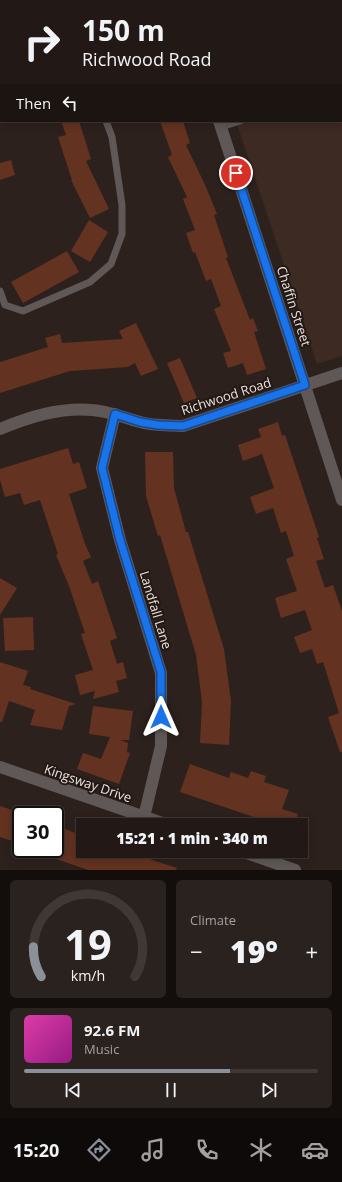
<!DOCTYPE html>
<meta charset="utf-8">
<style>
body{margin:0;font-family:"Open Sans",sans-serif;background:#2a221f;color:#f1f3f6;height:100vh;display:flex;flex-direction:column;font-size:15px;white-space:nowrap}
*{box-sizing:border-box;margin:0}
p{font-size:13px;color:#a2a0a1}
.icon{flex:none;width:22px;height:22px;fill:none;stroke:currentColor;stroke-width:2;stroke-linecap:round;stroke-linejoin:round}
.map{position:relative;height:870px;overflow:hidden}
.side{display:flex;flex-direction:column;gap:10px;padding:10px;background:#130e0c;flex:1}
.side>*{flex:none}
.guide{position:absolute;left:0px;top:0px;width:342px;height:122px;box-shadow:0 2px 10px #0003,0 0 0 1px #3f3835;background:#221916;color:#f1f3f6;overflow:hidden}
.speed{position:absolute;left:12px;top:806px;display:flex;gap:8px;font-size:20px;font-weight:700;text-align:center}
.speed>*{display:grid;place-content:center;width:52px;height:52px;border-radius:50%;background:#221916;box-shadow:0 2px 10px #0003,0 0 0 1px #3f3835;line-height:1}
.speed .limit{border:2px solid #111;border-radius:6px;background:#fff;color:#111}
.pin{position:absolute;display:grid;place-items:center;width:34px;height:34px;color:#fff;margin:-17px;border:2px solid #fff;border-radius:50%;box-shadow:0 1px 4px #0007}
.me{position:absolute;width:44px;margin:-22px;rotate:0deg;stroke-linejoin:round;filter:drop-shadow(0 0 3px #0008)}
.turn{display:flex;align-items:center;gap:14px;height:84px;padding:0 16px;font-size:18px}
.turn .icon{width:52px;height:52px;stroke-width:2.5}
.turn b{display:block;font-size:28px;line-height:34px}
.then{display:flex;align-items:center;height:38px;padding:0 16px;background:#0003;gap:8px;font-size:15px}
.big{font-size:30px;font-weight:800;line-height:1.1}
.side .widget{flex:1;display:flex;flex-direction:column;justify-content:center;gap:6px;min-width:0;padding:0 14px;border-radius:6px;background:#2a221f}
.side .dial{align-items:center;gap:0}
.dial svg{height:104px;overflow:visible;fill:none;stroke:#3f3835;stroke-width:7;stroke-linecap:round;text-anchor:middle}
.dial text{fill:#f1f3f6;stroke:none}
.song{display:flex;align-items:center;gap:12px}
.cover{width:48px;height:48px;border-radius:6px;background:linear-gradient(135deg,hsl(320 70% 55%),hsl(310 70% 35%))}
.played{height:4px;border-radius:2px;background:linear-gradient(90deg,#8c9099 70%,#3f3835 70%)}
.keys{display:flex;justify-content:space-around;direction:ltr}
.heat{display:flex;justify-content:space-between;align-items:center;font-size:22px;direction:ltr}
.side .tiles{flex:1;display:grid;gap:10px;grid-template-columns:1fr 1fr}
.widget:last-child{grid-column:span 2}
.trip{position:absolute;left:76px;top:818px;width:232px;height:40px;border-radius:0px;background:#221916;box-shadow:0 2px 10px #0003,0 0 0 1px #3f3835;font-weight:800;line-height:40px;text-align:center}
.tab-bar{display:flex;height:64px;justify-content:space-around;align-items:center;background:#0e0a09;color:#a2a0a1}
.tab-bar .icon{width:28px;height:28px}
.tab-bar .selected{color:#8c9099}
.tab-bar b{font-size:18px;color:#f1f3f6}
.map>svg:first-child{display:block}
.built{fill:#3c2a23}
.building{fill:#643220}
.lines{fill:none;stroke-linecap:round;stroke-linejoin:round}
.lane{stroke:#5f5857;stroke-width:7}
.street{stroke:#5f5857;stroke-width:12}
.route-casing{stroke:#114b97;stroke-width:10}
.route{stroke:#1a73e8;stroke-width:7}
.labels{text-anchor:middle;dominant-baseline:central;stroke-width:4;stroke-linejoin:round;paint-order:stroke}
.street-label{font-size:13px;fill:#ebe2df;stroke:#231814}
</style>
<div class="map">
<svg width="342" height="870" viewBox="0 0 342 870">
<rect width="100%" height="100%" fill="#2d211d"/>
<path class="built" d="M196,0h146v356l-25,8 -81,-243h105v-120z"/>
<g class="building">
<path d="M61,121h18l12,38 -5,2 23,48 -19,9 -19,-38h1l-14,-43 8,-2z"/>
<path d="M160,121h23l7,22 -4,2 20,42 11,27 -3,1 14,42 -2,1 24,62 3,-2 5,13 -4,1 12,37 -19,6 -4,-12 -15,5 -5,-15 8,-2 -17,-42 7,-3 -10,-27 -5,2 -11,-29 -2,1 -7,-20 9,-3 -12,-31 4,-2 -19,-40 4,-2z"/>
<path d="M11,160l4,15 -15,5v-17z"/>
<path d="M89,220l19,12 -18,30 -19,-11z"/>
<path d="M67,251l12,21 -56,31 -12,-21z"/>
<path d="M136,323l22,46 -17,7 -6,-13 -7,4 -58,4 -70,22v-31l48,-15 -3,-9 15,-4 2,9 61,-4 -4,-8z"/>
<path d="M180,358l17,40 -13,5 -17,-40z"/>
<path d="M278,422l4,14 3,-1 34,102 -2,1 7,21 -8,2 9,27 8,-3 9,26v141h-2l-12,-35 11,-4 -16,-51 -6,2 -5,-15 -12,4 -6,-16 18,-7 -7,-20 -24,8 -6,-20 22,-7 -11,-32 8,-3 -8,-25 -5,2 -8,-25 -17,6 -6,-17 24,-9 -12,-34 -19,7 -5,-16 23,-8 -3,-8z"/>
<path d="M68,448l5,16 6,-2 8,26 -18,6 16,50 6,13 -8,4 9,23 6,-3 19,57 -7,3 7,23 6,-2 4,16 -11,3 3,11 -26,7 2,-8 -15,4 -5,-20 18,-5 -12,-36 4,-1 -16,-47 -13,-31 2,-1 -18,-54 -16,5 -4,-12 -15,4 -5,-17v-11z"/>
<path d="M145,452h28l1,36 12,44h2l36,117 7,52 -2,44 -29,-2 2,-41 -6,-47 -36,-120 -2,1 -12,-40z"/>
<path d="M0,578l17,10 -17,27z"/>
<path d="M33,617l1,33 -29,1 -2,-33z"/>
<path d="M0,662l28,9 -5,14 8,2 -1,2 46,15 -7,2 -7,24 -32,-5 5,-15 -26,-9 -7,21h-2z"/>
<path d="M93,706l40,5 -4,29h-9l8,3 -1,9 3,1 -11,31 -42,-15 6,-16 18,6 9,-22 -21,-3z"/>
<path d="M190,764l39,14 2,-6 17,6 3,-7 15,5 -2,6 25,8 -7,19 16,5 -4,11h-27l-11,-4 1,-3 -77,-26z"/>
<path d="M0,806l21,7v31l-21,-7z"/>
<path d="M55,825l28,11v15h42l52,17 -1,2h-88l-55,-19 1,-2h21z"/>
</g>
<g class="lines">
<g class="lane">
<path d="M63,0l1,1"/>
<path d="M310,0l2,1"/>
<path d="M283,1l3,-1"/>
<path d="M221,127l19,-6"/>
<path d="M0,291l5,14 18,6 67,-29 21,-18 11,-30v-29l-10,-68 -6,-16"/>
</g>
<g class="street">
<path d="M179,0v1"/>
<path d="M219,121l123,379"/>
<path d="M115,414l-13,54 18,72 41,133v73l-17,71"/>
<path d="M0,429c29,-12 60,-22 92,-19 17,1 32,8 48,12 14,4 28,3 43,4l159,-53"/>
<path d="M0,767l168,58"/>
<path d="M241,851l54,19"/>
</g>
</g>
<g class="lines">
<g class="route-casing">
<path id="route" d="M161,717v-45l-41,-132 -18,-72 13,-54 25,8 18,3 25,1 122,-41 -69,-212"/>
</g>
<use href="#route" class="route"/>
</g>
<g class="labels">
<g class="street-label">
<text transform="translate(294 306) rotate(72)">Chaffin Street</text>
<text transform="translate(226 396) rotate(-18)">Richwood Road</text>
<text transform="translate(156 610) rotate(73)">Landfall Lane</text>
<text transform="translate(88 783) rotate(19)">Kingsway Drive</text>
</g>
</g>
</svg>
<div class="speed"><div class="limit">30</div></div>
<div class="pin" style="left:236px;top:173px;background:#d93025"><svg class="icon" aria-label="arrive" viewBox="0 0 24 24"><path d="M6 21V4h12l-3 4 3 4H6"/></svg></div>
<svg class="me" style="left:161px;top:717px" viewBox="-20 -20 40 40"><path d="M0-17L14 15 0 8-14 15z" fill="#1a73e8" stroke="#fff" stroke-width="4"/></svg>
<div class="trip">15:21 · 1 min · 340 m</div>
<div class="guide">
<div class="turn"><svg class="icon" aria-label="right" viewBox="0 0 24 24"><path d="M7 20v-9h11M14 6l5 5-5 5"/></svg><div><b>150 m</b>Richwood Road</div></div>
<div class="then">Then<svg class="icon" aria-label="left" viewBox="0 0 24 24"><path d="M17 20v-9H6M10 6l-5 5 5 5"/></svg></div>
</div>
</div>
<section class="side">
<div class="tiles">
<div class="widget dial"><svg viewBox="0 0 100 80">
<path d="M14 69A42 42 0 1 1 86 69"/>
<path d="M14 69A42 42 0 0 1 8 46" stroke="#8c9099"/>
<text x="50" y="56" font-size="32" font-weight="700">19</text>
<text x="50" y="72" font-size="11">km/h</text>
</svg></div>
<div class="widget"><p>Climate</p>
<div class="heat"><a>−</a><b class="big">19°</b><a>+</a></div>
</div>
<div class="widget">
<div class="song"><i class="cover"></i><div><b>92.6 FM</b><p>Music</p></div></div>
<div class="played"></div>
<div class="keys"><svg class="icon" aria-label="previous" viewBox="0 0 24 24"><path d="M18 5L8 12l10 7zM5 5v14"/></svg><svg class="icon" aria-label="pause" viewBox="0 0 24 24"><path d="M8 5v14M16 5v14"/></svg><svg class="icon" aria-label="next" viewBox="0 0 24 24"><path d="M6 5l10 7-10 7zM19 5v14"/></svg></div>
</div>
</div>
</section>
<nav class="tab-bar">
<b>15:20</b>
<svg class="icon selected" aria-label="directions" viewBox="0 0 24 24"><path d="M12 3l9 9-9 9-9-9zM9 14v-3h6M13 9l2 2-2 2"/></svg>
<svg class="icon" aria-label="music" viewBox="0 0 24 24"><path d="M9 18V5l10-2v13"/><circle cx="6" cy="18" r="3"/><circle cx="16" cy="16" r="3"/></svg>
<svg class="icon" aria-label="phone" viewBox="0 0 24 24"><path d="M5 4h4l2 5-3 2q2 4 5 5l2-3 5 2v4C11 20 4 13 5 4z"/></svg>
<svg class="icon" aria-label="climate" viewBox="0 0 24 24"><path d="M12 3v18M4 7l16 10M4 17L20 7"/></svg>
<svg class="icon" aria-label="car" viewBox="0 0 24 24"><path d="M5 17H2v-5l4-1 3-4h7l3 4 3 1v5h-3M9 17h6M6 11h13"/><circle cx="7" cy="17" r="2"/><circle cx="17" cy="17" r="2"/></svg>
</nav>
